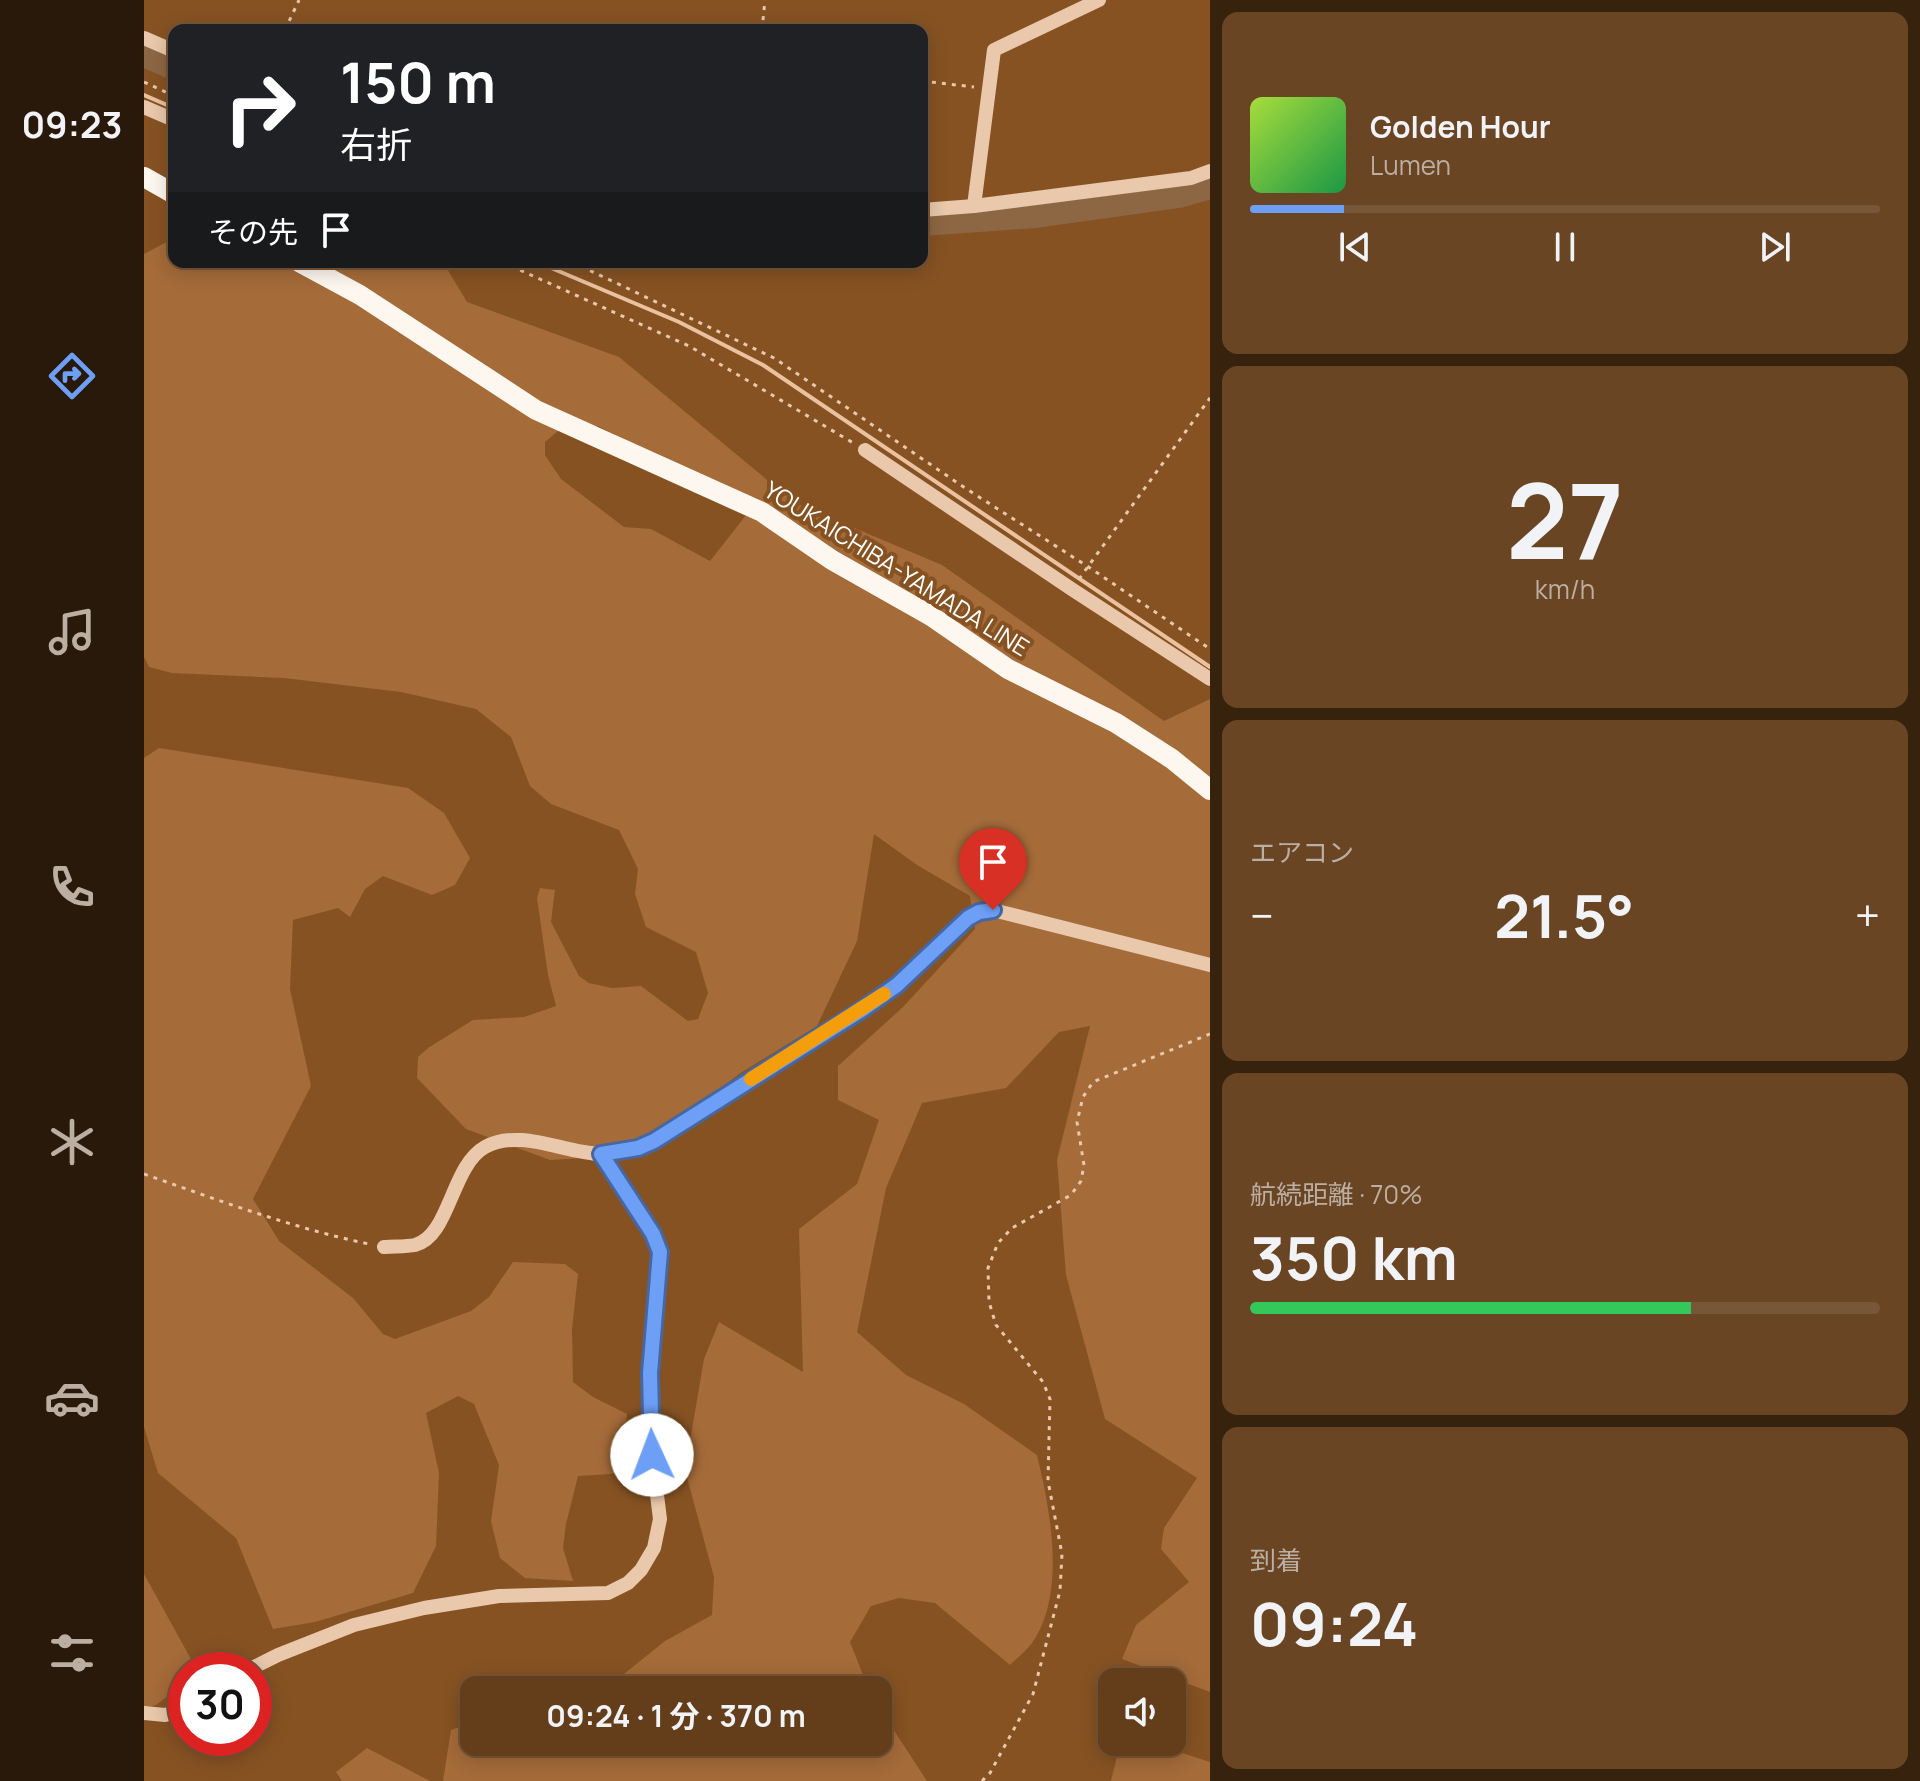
<!DOCTYPE html>
<html lang="ja">
<meta charset="utf-8">
<style>
body{margin:0;font-family:Manrope,"Noto Sans JP",sans-serif;background:#6a4523;color:#f1f3f6;height:100vh;display:flex;flex-direction:column;font-size:30px;white-space:nowrap}
*{box-sizing:border-box;margin:0}
p{font-size:26px;color:#bbaea2}
.icon{flex:none;width:44px;height:44px;fill:none;stroke:currentColor;stroke-width:2;stroke-linecap:round;stroke-linejoin:round}
.map{position:relative;flex:1;overflow:hidden}
.sheet{display:flex;flex-direction:column;gap:12px;padding:12px;background:#37220e;width:710px}
.sheet>*{flex:none}
.guide{position:absolute;left:24px;top:24px;width:760px;height:244px;border-radius:16px;box-shadow:0 4px 20px #0003,0 0 0 2px #785739;background:#202124;color:#fff;overflow:hidden}
.controls{position:absolute;left:954px;top:1668px;display:grid;gap:16px}
.controls a{display:grid;place-items:center;width:88px;height:88px;border-radius:16px;background:#643e1a;box-shadow:0 4px 20px #0003,0 0 0 2px #785739;font-size:40px}
.speed{position:absolute;left:24px;top:1652px;display:flex;gap:16px;font-size:40px;font-weight:700;text-align:center}
.speed>*{display:grid;place-content:center;width:104px;height:104px;border-radius:50%;background:#643e1a;box-shadow:0 4px 20px #0003,0 0 0 2px #785739;line-height:1}
.speed .limit{border:12px solid #d22;background:#fff;color:#111}
.pin{position:absolute;display:grid;place-items:center;width:68px;height:68px;color:#fff;margin:-82px -34px;border-radius:50% 50% 50% 0;rotate:-45deg;box-shadow:0 0 8px #0007}
.pin .icon{rotate:45deg}
.me{position:absolute;width:88px;margin:-44px;rotate:358deg;stroke-linejoin:round;filter:drop-shadow(0 0 6px #0008)}
.turn{display:flex;align-items:center;gap:28px;height:168px;padding:0 40px;font-size:36px}
.turn .icon{width:104px;height:104px;stroke-width:2.5}
.turn b{display:block;font-size:56px;line-height:68px}
.then{display:flex;align-items:center;height:76px;padding:0 40px;background:#0003;gap:16px;font-size:30px}
.big{font-size:60px;font-weight:700;line-height:1.1}
.sheet .card{flex:1;display:flex;flex-direction:column;justify-content:center;gap:12px;min-width:0;padding:0 28px;border-radius:16px;background:#6a4523}
.sheet .dial{align-items:center;gap:0}
.dial b{font-size:104px;line-height:1}
.song{display:flex;align-items:center;gap:24px}
.cover{width:96px;height:96px;border-radius:12px;background:linear-gradient(135deg,hsl(80 70% 55%),hsl(140 70% 35%))}
.played{height:8px;border-radius:4px;background:linear-gradient(90deg,#6d9ff6 15%,#785739 15%)}
.keys{display:flex;justify-content:space-around;direction:ltr}
.heat{display:flex;justify-content:space-between;align-items:center;font-size:44px;direction:ltr}
.charge{height:12px;border-radius:6px;background:linear-gradient(90deg,#34c759 70%,#785739 0)}
.trip{position:absolute;left:316px;top:1676px;width:432px;height:80px;border-radius:16px;background:#643e1a;box-shadow:0 4px 20px #0003,0 0 0 2px #785739;font-weight:700;line-height:80px;text-align:center}
main{display:flex;flex:1;min-height:0}
.dock{display:flex;flex-direction:column;width:144px;justify-content:space-around;align-items:center;background:#28190a;color:#bbaea2}
.dock .icon{width:56px;height:56px}
.dock .selected{color:#6d9ff6}
.dock b{font-size:36px;color:#f1f3f6}
.map>svg:first-child{display:block}
.green{fill:#a56b39;fill-rule:evenodd}
.lines{fill:none;stroke-linecap:round;stroke-linejoin:round}
.stream{stroke:#eac29f;stroke-width:4}
.river{stroke:#8d6744;stroke-width:26}
.path{stroke:#e9c8ab;stroke-width:3;stroke-dasharray:4 6;stroke-linecap:butt}
.minor{stroke:#e9c8ab;stroke-width:14}
.major{stroke:#fef7ef;stroke-width:20}
.route-casing{stroke:#4767a0;stroke-width:20}
.route{stroke:#6d9ff6;stroke-width:14}
.slow{stroke:#f59e0b;stroke-width:14}
.labels{text-anchor:middle;dominant-baseline:central;stroke-width:8;stroke-linejoin:round;paint-order:stroke}
.street-label{font-size:24px;fill:#fff;stroke:#865222}
</style>
<main>
<nav class="dock">
<b>09:23</b>
<svg class="icon selected" aria-label="directions" viewBox="0 0 24 24"><path d="M12 3l9 9-9 9-9-9zM9 14v-3h6M13 9l2 2-2 2"/></svg>
<svg class="icon" aria-label="music" viewBox="0 0 24 24"><path d="M9 18V5l10-2v13"/><circle cx="6" cy="18" r="3"/><circle cx="16" cy="16" r="3"/></svg>
<svg class="icon" aria-label="phone" viewBox="0 0 24 24"><path d="M5 4h4l2 5-3 2q2 4 5 5l2-3 5 2v4C11 20 4 13 5 4z"/></svg>
<svg class="icon" aria-label="climate" viewBox="0 0 24 24"><path d="M12 3v18M4 7l16 10M4 17L20 7"/></svg>
<svg class="icon" aria-label="car" viewBox="0 0 24 24"><path d="M5 17H2v-5l4-1 3-4h7l3 4 3 1v5h-3M9 17h6M6 11h13"/><circle cx="7" cy="17" r="2"/><circle cx="17" cy="17" r="2"/></svg>
<svg class="icon" aria-label="filters" viewBox="0 0 24 24"><path d="M4 7h16M4 17h16"/><circle cx="9" cy="7" r="2"/><circle cx="15" cy="17" r="2"/></svg>
</nav>
<div class="map">
<svg width="1066" height="1781" viewBox="0 0 1066 1781">
<rect width="100%" height="100%" fill="#865222"/>
<g class="green">
<path d="M30,238v24h269l24,40 152,55 176,146 147,62 222,156 46,-22v993l-88,-33 14,-34 53,-43 -28,-33 3,-21 33,-50 -92,-59 -39,-144 -9,-115 33,-134 -31,6 -53,56 -84,15 -36,85 -29,144 49,43 58,29 73,51c13,54 30,138 -5,188 -6,8 -15,15 -22,22l-75,-62 -36,-5 -28,8 -21,36 19,48h-265l61,-49 47,-26 2,-38 -29,-107 19,-111 15,-37 84,50 -4,-143 58,-45 22,-64 -41,-20v-34l65,-59 72,-78 -5,-33 -53,-31 -43,-31 -17,107 -40,85 -78,48 -106,81 -83,5 -84,-31 -49,-51 1,-21 10,-9 45,-28 51,-3 32,-11 -8,-31 -11,-77 3,-10 15,2 -4,32 28,54 10,7 23,5 29,-2 47,35 10,-2 10,-26 -12,-41 -50,-25 -11,-33 3,-25 -19,-39 -68,-26 -21,-18 -19,-49 -35,-28 -75,-17 -117,-14 -112,-5 -23,-6 -5,-10v-403zM454,426l156,79 -44,56 -59,-32 -27,-2 -63,-48 -16,-24v-13l13,-11z"/>
<path d="M15,748l249,40 36,25 26,45 -15,27 -23,10 -49,-19 -18,13 -15,28 -12,-9 -45,12 -3,69 21,97 -58,113 26,42 74,57 30,36 12,5 76,-28 18,-14 24,-35 52,2 13,10 -6,55 1,53 20,15 34,17 -5,55 -11,5 -33,2 -12,48 -3,24 10,33 -48,-3 -25,-20 -9,-37 8,-56 -25,-61 -16,-8 -32,17 13,60 -3,73 -23,47 -98,29 -42,7 -37,-91 -78,-65 -14,-46v-669z"/>
<path d="M0,1574l53,96h-11v12l-30,23 -12,3z"/>
<path d="M734,1706l49,75h-484l8,-51 23,-8v20h404z"/>
<path d="M1017,1746l49,16v19h-99l8,-33z"/>
<path d="M223,1748l63,33h-88l-6,-9z"/>
</g>
<g class="lines">
<g class="stream">
<path d="M0,95l30,13"/>
<path d="M393,262l142,60 84,43 447,302"/>
</g>
<g class="river">
<path d="M0,54l30,13"/>
<path d="M778,223l114,-8 143,-20 31,-9"/>
</g>
<g class="path">
<path d="M141,30l14,-30"/>
<path d="M618,30l3,-30"/>
<path d="M778,81l52,6"/>
<path d="M0,82l30,14"/>
<path d="M358,262l187,84 166,98"/>
<path d="M428,262l202,96 191,130 122,78 123,83"/>
<path d="M935,579l131,-181"/>
<path d="M0,1174c74,26 148,54 225,70"/>
<path d="M838,1781l8,-8 43,-79 27,-103 2,-37 -14,-73 2,-82 -7,-17 -47,-57 -7,-23 -1,-34 10,-25 14,-15 59,-33 10,-14 3,-16 -7,-43 6,-25 10,-15 117,-48"/>
</g>
<g class="minor">
<path d="M0,38l30,13"/>
<path d="M0,107l30,13"/>
<path d="M830,206l20,-156 105,-50"/>
<path d="M778,210l52,-4 217,-28 19,-7"/>
<path d="M721,450l208,140 137,89"/>
<path d="M240,1247c10,-1 21,0 31,-2 35,-9 36,-79 70,-98 35,-19 79,6 115,7 19,0 38,-5 54,-13l243,-156 71,-67 11,-6 14,-2 217,55"/>
<path d="M104,1670l30,-15 76,-30 70,-17 75,-12 109,-3 20,-10 13,-13 13,-22 6,-29 -8,-64 -2,-82 8,-75 2,-46 -7,-18 -52,-80"/>
<path d="M0,1713l21,2 21,-6"/>
</g>
<g class="major">
<path d="M0,177l30,17"/>
<path d="M155,262l61,33 176,115 226,102 70,48 99,56 77,53 108,54 56,36 38,31"/>
</g>
</g>
<g class="lines">
<g class="route-casing">
<path id="route" d="M508,1455l-2,-82 10,-121 -7,-18 -52,-80 37,-6 16,-7 209,-132 34,-24 71,-67 11,-6 14,-2"/>
</g>
<use href="#route" class="route"/>
<path class="slow" d="M607,1079l133,-85"/>
</g>
<g class="labels">
<g class="street-label">
<text transform="translate(753 568) rotate(32)">YOUKAICHIBA-YAMADA LINE</text>
</g>
</g>
</svg>
<div class="controls">
<a><svg class="icon" aria-label="sound" viewBox="0 0 24 24"><path d="M4 9h4l5-4v14l-5-4H4zM17 9q2 3 0 6"/></svg></a>
</div>
<div class="speed"><div class="limit">30</div></div>
<div class="pin" style="left:849px;top:910px;background:#d93025"><svg class="icon" aria-label="arrive" viewBox="0 0 24 24"><path d="M6 21V4h12l-3 4 3 4H6"/></svg></div>
<svg class="me" style="left:508px;top:1455px" viewBox="-20 -20 40 40"><circle r="19" fill="#fff"/><path d="M0-13L10 11 0 6-10 11z" fill="#6d9ff6"/></svg>
<div class="trip">09:24 · 1 分 · 370 m</div>
<div class="guide">
<div class="turn"><svg class="icon" aria-label="right" viewBox="0 0 24 24"><path d="M7 20v-9h11M14 6l5 5-5 5"/></svg><div><b>150 m</b>右折</div></div>
<div class="then">その先<svg class="icon" aria-label="arrive" viewBox="0 0 24 24"><path d="M6 21V4h12l-3 4 3 4H6"/></svg></div>
</div>
</div>
<section class="sheet">
<div class="card">
<div class="song"><i class="cover"></i><div><b>Golden Hour</b><p>Lumen</p></div></div>
<div class="played"></div>
<div class="keys"><svg class="icon" aria-label="previous" viewBox="0 0 24 24"><path d="M18 5L8 12l10 7zM5 5v14"/></svg><svg class="icon" aria-label="pause" viewBox="0 0 24 24"><path d="M8 5v14M16 5v14"/></svg><svg class="icon" aria-label="next" viewBox="0 0 24 24"><path d="M6 5l10 7-10 7zM19 5v14"/></svg></div>
</div>
<div class="card dial"><b>27</b><p>km/h</p></div>
<div class="card"><p>エアコン</p>
<div class="heat"><a>−</a><b class="big">21.5°</b><a>+</a></div>
</div>
<div class="card"><p>航続距離 · 70%</p><b class="big">350 km</b><div class="charge"></div></div>
<div class="card"><p>到着</p><b class="big">09:24</b></div>
</section>
</main>
